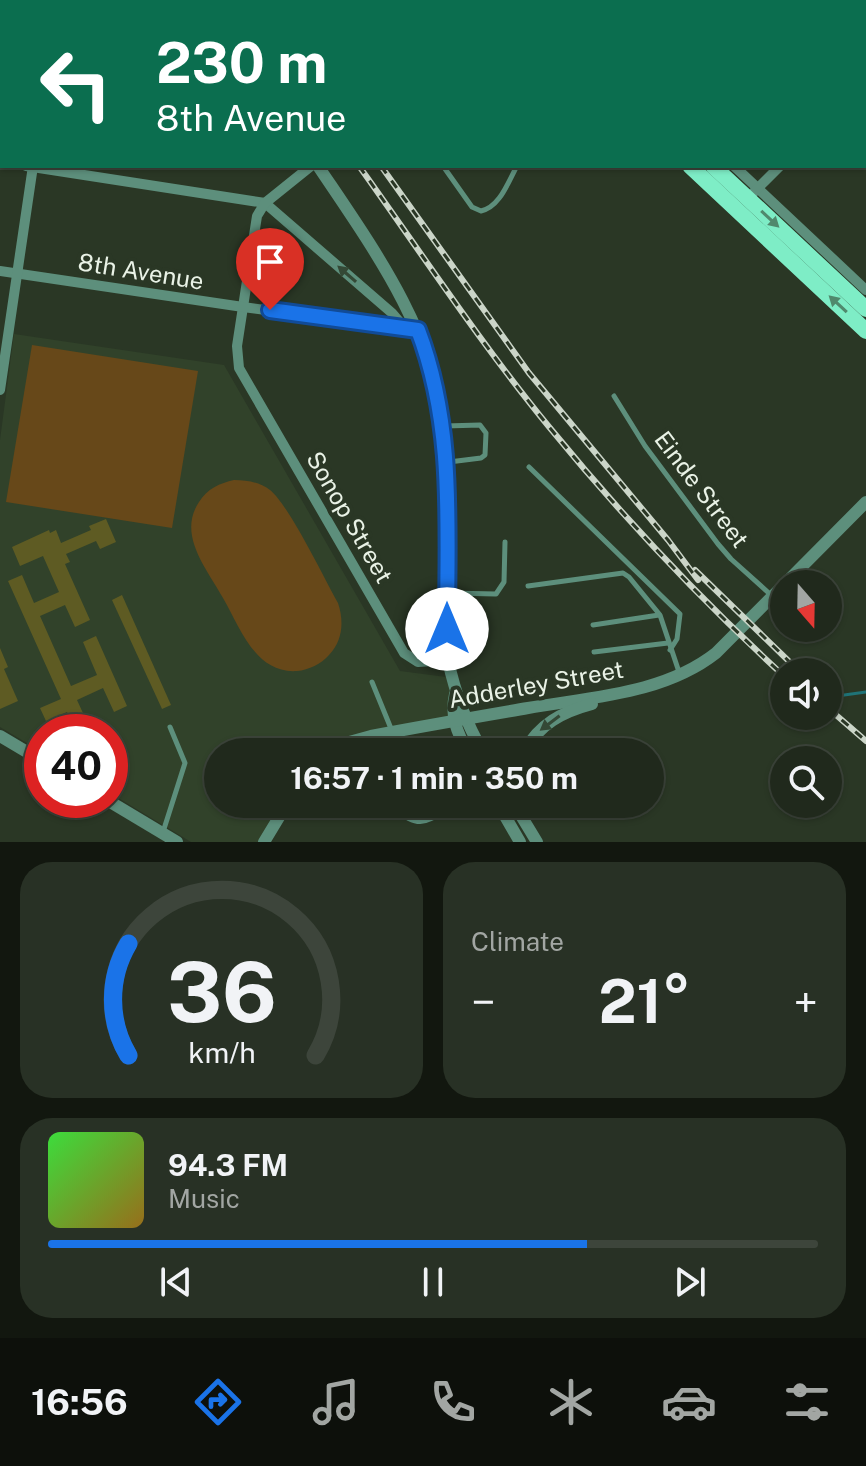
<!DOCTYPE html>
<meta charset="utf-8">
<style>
body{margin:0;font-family:"Public Sans",sans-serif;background:#283125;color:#f1f3f6;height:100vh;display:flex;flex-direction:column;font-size:30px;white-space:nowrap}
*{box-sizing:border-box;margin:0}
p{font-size:26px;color:#a2a6a3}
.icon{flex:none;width:44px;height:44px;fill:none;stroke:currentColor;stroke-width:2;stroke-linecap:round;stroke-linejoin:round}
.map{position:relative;height:842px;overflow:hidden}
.side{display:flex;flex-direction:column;gap:20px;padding:20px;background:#12170f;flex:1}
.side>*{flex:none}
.top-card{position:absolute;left:0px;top:0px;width:866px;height:168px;box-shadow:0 2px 6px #0004,0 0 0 2px #3d453b;background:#0b6e4f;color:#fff;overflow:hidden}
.needle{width:52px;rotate:160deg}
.fabs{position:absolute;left:770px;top:570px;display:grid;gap:16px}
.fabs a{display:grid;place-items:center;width:72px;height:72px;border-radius:50%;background:#20291c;box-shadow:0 2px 6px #0004,0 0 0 2px #3d453b;font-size:40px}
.speed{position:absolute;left:24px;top:714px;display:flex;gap:16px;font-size:40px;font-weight:700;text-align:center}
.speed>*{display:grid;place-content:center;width:104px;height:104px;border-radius:50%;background:#20291c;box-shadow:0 2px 6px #0004,0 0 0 2px #3d453b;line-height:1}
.speed .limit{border:12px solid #d22;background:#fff;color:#111}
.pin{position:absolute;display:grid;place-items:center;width:68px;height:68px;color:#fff;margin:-82px -34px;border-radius:50% 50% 50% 0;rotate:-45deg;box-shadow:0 0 8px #0007}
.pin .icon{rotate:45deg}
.me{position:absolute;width:88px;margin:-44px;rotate:0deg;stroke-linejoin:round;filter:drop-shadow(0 0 6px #0008)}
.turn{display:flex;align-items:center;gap:28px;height:168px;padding:0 24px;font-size:36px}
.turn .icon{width:104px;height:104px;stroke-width:2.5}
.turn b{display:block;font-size:56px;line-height:68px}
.big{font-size:60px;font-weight:700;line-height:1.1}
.side .card{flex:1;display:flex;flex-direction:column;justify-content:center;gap:12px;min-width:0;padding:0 28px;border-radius:32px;background:#283125}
.side .dial{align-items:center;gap:0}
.dial svg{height:208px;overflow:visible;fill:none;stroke:#3d453b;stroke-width:7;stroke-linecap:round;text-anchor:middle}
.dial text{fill:#f1f3f6;stroke:none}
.song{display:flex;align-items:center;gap:24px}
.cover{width:96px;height:96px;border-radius:12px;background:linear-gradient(135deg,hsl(120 70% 55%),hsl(40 70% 35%))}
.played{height:8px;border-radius:4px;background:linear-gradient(90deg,#1a73e8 70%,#3d453b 70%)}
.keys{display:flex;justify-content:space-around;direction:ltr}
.heat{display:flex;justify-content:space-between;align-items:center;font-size:44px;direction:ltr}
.side .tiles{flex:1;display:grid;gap:20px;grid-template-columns:1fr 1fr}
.card:last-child{grid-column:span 2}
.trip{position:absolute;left:204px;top:738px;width:460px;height:80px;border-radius:40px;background:#20291c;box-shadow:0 2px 6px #0004,0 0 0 2px #3d453b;font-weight:700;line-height:80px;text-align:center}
.tabs{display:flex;height:128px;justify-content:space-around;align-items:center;background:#0d100b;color:#a2a6a3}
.tabs .icon{width:56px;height:56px}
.tabs .selected{color:#1a73e8}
.tabs b{font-size:36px;color:#f1f3f6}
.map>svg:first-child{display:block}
.built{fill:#31422a}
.green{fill:#674819}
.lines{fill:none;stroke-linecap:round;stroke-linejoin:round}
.stream{stroke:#1f7377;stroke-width:3}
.building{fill:#5e5b23}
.service{stroke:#5d8f7c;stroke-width:5}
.minor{stroke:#5d8f7c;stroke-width:10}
.tertiary{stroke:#5d8f7c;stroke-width:12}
.primary{stroke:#7eedc6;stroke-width:16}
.rail-casing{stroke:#cbd5c8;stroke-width:6}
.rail{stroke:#2a3725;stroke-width:3;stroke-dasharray:9;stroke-linecap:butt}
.oneway{fill:#50896d}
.oneway2{fill:#344936}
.route-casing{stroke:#114b97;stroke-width:20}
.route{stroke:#1a73e8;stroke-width:14}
.labels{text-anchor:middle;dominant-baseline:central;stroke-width:8;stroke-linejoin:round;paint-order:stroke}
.street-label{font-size:24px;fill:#e9f2e6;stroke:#2a3725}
</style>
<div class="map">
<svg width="866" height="842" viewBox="0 0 866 842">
<rect width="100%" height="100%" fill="#2a3725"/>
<path class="built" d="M14,334l210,31 176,306 46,6 11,38 -119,25 -19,12h-101v52h65l-25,38h-67l-81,-49v-61h-68v20l-42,-25v-287z"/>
<g class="green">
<path d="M32,345l166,26 -26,157 -166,-26z"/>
<path d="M234,480c13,0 25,2 36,10 19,15 54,88 68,113 6,18 5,37 -9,52 -8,9 -20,15 -32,16 -42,3 -57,-44 -74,-73 -16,-29 -46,-63 -24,-96 8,-13 21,-19 35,-22z"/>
</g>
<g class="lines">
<path class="stream" d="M837,696l29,-4"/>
</g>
<g class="building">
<path d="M106,519l10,23 -16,7 -4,-8 -30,13 4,8 -5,2 25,56 -15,7 -10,-22 -25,11 31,70 26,-11 -14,-33 13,-6 31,70 -13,6 -11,-24 -26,12 11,24 -13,7 -8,-19 -21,9 -6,-13 21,-9 -53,-118 14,-6 12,28 25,-11 -16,-36 -23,10 -8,-19 37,-17 1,3 6,-3 5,13 30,-13 -2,-4z"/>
<path d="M122,595l49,110 -9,4 -50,-109z"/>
<path d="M0,648l8,19 -4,2 14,32 -18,8z"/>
</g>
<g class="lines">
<g class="service">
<path d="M339,0l1,2"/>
<path d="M443,166l29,41 9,4c19,-4 27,-29 36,-45"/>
<path d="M614,396l31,50 73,98 13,15 40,36"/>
<path d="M445,426l35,-1 6,8 -1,22 -4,3 -32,4"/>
<path d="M529,467l151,147 -3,25 -7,11"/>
<path d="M528,586l95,-13 6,4 31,38 20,60"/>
<path d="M448,593l48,1 8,-12 1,-40"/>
<path d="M593,625l66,-10"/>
<path d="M594,652l74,-9"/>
<path d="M372,682l20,49"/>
<path d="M394,808c28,24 33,12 62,-4"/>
<path d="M163,832l22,-69 -15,-36"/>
</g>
<g class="minor">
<path d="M546,0l2,2"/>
<path d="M734,0l3,2"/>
<path d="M57,2v-2"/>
<path d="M864,30h2"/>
<path d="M0,54l2,1"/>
<path d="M864,142h2"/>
<path d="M0,162l2,1"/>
<path d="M26,166l239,37 127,110 12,14"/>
<path d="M311,166l-46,37 -8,13 -20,130 2,22 165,285 14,9 30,-2"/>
<path d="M734,166l132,124"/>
<path d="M753,193l27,-27"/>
<path d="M0,271l243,36 163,21"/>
<path d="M0,390l33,-224"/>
</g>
<g class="tertiary">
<path d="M203,0l1,2"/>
<path d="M318,166c55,82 114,162 126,262 10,77 0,155 4,232 7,33 18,63 35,92"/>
<path d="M455,694c-5,22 2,39 13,58"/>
<path d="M0,736l42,25"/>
<path d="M327,752l15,-8 29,-8c52,-10 105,-19 157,-28 63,-11 136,-14 188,-55l150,-151"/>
<path d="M524,752c15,-28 38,-40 68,-48"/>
<path d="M107,800l70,42"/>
<path d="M498,804l22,38"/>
<path d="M514,804l23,38"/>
<path d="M264,842l23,-38"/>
</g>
<g class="primary">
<path d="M494,0l2,2"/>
<path d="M523,0l3,2"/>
<path d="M690,166l176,165"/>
<path d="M713,166l153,143"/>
</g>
<g class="rail-casing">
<g id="rail">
<path d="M243,0l2,2"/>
<path d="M265,0l1,2"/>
<path d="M359,166c63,88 122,178 191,262 72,88 150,171 234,248"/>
<path d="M381,166l148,207 139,167 30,40"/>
<path d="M695,570l105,102"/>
<path d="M828,708l38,33"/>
</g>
</g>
<use href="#rail" class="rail"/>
</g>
<defs><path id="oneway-solid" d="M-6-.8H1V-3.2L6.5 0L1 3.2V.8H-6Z" transform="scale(2)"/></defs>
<g class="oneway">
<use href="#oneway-solid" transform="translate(770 219) rotate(43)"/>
<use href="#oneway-solid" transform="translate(838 304) rotate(-137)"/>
</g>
<g class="oneway2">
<use href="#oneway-solid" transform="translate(347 274) rotate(-139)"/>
<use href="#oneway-solid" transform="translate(550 723) rotate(143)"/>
</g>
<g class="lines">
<g class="route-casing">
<path id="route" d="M270,310l148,20c37,97 29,197 29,299"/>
</g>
<use href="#route" class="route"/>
</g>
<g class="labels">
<g class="street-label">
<text transform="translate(141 271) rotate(9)">8th Avenue</text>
<text transform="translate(702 489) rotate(53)">Einde Street</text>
<text transform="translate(350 517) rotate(60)">Sonop Street</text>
<text transform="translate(536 684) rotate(-10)">Adderley Street</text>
</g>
</g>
</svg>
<div class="fabs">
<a><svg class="needle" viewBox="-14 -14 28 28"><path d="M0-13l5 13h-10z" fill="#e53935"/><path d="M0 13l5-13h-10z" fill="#a2a6a3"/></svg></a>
<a><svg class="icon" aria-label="sound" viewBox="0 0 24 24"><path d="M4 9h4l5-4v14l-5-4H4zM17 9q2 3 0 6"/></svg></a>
<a><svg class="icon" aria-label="search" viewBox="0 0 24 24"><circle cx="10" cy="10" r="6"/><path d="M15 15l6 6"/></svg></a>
</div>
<div class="speed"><div class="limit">40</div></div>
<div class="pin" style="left:270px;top:310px;background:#d93025"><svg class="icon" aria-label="arrive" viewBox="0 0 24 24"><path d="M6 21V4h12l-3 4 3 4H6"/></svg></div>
<svg class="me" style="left:447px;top:629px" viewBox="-20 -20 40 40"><circle r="19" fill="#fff"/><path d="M0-13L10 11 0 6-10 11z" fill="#1a73e8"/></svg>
<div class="trip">16:57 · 1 min · 350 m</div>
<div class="top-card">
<div class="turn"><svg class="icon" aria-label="left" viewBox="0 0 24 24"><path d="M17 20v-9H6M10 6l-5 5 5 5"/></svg><div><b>230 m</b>8th Avenue</div></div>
</div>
</div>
<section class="side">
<div class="tiles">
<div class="card dial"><svg viewBox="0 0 100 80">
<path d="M14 69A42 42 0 1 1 86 69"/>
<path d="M14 69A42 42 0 0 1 14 26" stroke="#1a73e8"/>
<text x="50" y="56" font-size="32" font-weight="700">36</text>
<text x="50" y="72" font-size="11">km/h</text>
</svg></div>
<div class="card"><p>Climate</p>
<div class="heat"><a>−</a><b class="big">21°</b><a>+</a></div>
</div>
<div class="card">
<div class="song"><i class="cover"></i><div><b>94.3 FM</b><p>Music</p></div></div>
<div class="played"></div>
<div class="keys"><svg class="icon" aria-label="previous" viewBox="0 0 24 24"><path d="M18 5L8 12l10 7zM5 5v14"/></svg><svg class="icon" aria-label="pause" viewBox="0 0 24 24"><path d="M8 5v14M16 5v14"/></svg><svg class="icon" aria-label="next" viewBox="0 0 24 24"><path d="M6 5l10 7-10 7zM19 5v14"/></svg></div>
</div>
</div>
</section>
<nav class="tabs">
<b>16:56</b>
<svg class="icon selected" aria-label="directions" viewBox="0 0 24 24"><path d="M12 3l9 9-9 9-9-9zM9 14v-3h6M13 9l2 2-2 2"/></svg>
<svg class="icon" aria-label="music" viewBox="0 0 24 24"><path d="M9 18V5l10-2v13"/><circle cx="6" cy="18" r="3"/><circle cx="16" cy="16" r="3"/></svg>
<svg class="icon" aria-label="phone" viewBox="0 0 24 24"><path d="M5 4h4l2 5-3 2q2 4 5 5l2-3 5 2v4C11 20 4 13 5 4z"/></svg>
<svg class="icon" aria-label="climate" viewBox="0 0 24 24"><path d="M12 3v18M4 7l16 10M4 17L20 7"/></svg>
<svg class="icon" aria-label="car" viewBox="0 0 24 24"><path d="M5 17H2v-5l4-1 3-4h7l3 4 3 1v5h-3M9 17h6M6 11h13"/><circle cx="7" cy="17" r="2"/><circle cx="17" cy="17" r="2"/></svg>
<svg class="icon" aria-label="filters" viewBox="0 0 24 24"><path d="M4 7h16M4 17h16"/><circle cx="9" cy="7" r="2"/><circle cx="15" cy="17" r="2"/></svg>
</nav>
